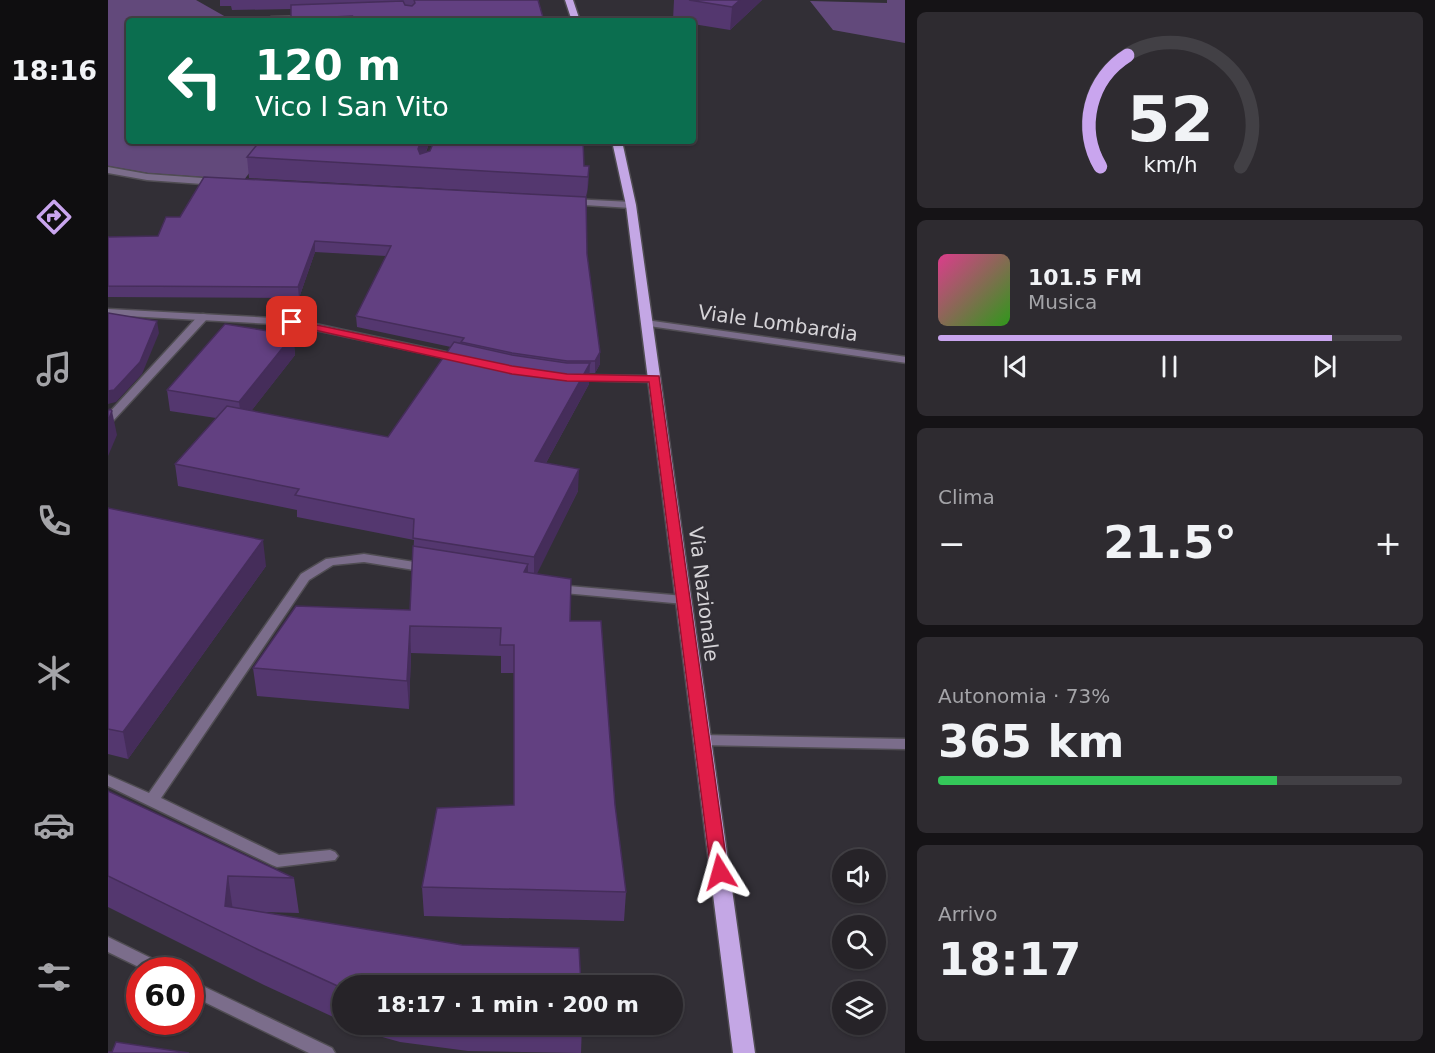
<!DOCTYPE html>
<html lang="it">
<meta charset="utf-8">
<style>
body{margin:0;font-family:"DejaVu Sans",sans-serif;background:#2e2b30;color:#f1f3f6;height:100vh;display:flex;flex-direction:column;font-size:22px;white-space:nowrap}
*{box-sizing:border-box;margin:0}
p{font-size:20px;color:#a4a4a8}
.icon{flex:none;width:33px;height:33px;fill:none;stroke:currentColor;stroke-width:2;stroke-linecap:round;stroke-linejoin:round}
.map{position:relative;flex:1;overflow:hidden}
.panel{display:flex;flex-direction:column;gap:12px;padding:12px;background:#151316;width:530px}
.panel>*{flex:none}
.banner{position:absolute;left:18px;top:18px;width:570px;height:126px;border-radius:6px;box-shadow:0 2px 4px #0004,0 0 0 2px #424045;background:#0b6e4f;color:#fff;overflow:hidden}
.buttons{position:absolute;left:724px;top:849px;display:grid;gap:12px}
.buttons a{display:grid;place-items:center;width:54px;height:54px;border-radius:50%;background:#262328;box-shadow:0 2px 4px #0004,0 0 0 2px #424045;font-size:30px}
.speed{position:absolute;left:18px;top:957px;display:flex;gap:12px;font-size:30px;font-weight:700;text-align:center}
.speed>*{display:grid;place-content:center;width:78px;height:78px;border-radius:50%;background:#262328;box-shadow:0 2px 4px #0004,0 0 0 2px #424045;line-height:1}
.speed .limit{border:9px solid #d22;background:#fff;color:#111}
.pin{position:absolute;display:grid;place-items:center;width:51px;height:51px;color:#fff;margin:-26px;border-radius:12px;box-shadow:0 3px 9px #0006}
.me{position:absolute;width:66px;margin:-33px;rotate:352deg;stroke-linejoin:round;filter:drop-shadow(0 0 4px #0008)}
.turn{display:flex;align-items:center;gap:21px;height:126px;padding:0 30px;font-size:27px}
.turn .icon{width:78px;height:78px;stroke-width:2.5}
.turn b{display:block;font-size:42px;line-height:51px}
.big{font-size:45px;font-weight:700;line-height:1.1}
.panel .widget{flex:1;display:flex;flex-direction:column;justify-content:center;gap:9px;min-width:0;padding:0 21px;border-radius:9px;background:#2e2b30}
.panel .dial{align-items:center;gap:0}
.dial svg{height:156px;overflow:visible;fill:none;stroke:#424045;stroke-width:7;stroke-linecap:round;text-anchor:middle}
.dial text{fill:#f1f3f6;stroke:none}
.song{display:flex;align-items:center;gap:18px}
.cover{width:72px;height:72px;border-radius:9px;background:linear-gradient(135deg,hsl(330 70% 55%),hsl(110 70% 35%))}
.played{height:6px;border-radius:3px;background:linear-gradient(90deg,#c9a5ee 85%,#424045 85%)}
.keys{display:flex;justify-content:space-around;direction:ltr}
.heat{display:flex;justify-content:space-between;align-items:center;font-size:33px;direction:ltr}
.charge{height:9px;border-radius:4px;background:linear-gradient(90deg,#34c759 73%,#424045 0)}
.trip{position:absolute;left:224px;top:975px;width:351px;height:60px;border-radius:30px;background:#262328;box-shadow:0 2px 4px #0004,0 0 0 2px #424045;font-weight:700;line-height:60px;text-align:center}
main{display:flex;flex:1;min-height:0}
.tab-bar{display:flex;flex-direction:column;width:108px;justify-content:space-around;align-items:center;background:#0f0e10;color:#a4a4a8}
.tab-bar .icon{width:42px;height:42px}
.tab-bar .current{color:#c9a5ee}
.tab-bar b{font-size:27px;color:#f1f3f6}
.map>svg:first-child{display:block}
.green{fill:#62497b}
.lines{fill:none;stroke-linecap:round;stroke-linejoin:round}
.service-casing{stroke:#504d53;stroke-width:3}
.minor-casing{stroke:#504d53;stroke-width:3}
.primary-casing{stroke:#504d53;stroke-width:3}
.service{fill:#7b6d8b;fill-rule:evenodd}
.minor{fill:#7b6d8b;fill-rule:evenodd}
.primary{fill:#c4a7e5;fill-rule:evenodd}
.wall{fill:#54376f}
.shaded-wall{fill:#452d5a}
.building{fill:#624081;stroke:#452d5a;stroke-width:1.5}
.route{fill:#e11d48;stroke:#92132f;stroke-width:1.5}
.labels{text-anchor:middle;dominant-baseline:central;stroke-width:4.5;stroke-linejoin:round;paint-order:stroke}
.street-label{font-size:20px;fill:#d6d4d8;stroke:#322f36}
</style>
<main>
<nav class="tab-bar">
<b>18:16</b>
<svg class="icon current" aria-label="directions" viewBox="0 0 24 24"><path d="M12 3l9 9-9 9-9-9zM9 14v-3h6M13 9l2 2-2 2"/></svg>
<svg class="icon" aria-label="music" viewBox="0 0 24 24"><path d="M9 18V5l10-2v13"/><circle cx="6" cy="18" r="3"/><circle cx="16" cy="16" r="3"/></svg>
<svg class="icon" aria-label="phone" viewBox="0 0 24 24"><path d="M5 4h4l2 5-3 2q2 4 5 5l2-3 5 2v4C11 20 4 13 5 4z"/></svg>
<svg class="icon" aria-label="climate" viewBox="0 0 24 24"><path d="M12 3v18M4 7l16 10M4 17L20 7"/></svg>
<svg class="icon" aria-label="car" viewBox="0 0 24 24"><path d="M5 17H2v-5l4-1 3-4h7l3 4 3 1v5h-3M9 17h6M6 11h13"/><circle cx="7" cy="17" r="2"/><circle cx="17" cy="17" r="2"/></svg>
<svg class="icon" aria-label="filters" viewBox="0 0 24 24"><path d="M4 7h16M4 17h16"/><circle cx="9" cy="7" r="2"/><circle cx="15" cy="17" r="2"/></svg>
</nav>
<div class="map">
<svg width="798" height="1053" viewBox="0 0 798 1053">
<rect width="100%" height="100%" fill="#322f36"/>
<g class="green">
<path d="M0,0h88l37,21h-104v120h144l-29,39 -96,-7 -40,-7z"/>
<path d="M779,0h18v43l-72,-13 -23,-29 77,2z"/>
</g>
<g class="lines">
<g class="service-casing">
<g id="service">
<path d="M200,16l2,1v2l-42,2 3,-4z"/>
<path d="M468,18l3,3h-39l3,-2z"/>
<path d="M95,314l4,1v4l-95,103 -4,1v-9l91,-99z"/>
<path d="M256,554l63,10 6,4 -6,4 -63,-10 -31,3 -24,15 -148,218 118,57 51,-5 5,2 3,4 -3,4 -58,7 -5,-2 -164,-79v-11l41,18 152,-219 25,-15z"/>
<path d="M449,585l127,11 6,4 -6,4 -131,-12 -2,-3z"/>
<path d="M594,735l204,4v10l-204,-4 -5,-1 -2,-4 2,-4z"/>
<path d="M0,937l57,28 2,5h-22l-37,-18z"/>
<path d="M82,980l142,68 3,5h-26l-119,-58z"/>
</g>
</g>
<g class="minor-casing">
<g id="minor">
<path d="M0,167l39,7 69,5 4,3 -4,3 -69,-5 -39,-7z"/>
<path d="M464,199l59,3 4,3 -4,3 -62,-4 -1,-2z"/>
<path d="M0,309l184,10 168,36 5,3 -5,3 -168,-36 -184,-10z"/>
<path d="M538,320l260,37v6l-264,-38v-4z"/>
<path d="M467,375l80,1 5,3 -5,3 -84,-2 -1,-2 1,-2z"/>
</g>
</g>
<g class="primary-casing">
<g id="primary">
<path d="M457,0h8l7,21h-8z"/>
<path d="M504,141h10l14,64 119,848h-22l-107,-848z"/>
</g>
</g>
<use href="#service" class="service"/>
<use href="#minor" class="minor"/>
<use href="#primary" class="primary"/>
</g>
<g class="wall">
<path d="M112,0h318l6,21h-253v-12l-59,1 -1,-4h-11z"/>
<path d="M566,0h88l-32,30 -37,-6v-3l-20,-1z"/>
<path d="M152,141h170l-4,11 163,14 -1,21 -2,10 1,57 13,98v12l-5,9h-6v11l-43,79 32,28 -42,83 34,47 45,184 11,87 -2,29 -200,-5 -2,-29 92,-82v-132h-13v-17l-90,-3 -2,56 -152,-13 -4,-28 157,-58 4,-70 -117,-23v-7l-119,-24 -3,-22 41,-46 -46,-7 -3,-21 126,-55 2,20 -44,56 137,26 63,-90 -94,-20 -1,-11 30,-60 -71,-4 -16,46 -191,-1v-60l50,-1 22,-19 369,-22 -300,-17 -2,-21z"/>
<path d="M0,508l158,58 -138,193 -20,-5z"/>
<path d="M0,791l186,87 5,35 -36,-1 79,74v35l-78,-36 -156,-78z"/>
<path d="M242,1024h232l-1,29 -113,-2 -68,-9 -32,-9z"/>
</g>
<g class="shaded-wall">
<path d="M632,0h22l-32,30 2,-23z"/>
<path d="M313,141h9l-10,26 -2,-18z"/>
<path d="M481,166l-1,21 -1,10 1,-20z"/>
<path d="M207,241v11l-16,46 -1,-11z"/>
<path d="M49,321l2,12 -17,41 -26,28 -8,2v-13z"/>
<path d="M185,335l2,20 -53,68 -3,-21z"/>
<path d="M492,352v12l-5,9v-12z"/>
<path d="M482,363l-1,21 -54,99v-22z"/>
<path d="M4,411l5,24 -9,21v-35z"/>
<path d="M471,469l-1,22 -44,89v-23z"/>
<path d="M155,540l3,26 -138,193 -5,-27z"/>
<path d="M420,564v27l-4,-19z"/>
<path d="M302,626l1,27 -2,56 -2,-28z"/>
<path d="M120,876l5,35 -8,-5z"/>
</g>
<g class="building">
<path d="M306,0h124l6,21h-195l3,-5 -61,3v-14l112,-4 2,4 7,1 3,-3z"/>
<path d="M581,0h51l-8,7z"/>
<path d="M152,141h161l-3,8 2,5 10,-3 4,-10h149l1,25h5l-1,11 -341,-20z"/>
<path d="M96,177l382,20 1,57 13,98 -5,9h-28l-55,-8 -51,-11 3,-4 -108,-22 35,-70 -76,-5 -17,46 -190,-1v-49l50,-1 8,-19h14z"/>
<path d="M0,313l49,8 -17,41 -26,28 -6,1z"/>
<path d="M117,324l68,11 -54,67 -72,-12z"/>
<path d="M346,342l58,13 55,8h23l-55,98 44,8 -45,88 -121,-19 1,-19 -119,-24 4,-6 -124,-25 52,-58 161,31z"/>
<path d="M2,409l2,2 -4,10v-10z"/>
<path d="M0,508l155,32 -140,192 -15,-3z"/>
<path d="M305,546l115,18 -4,8 47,7 -1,42h31l14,184 11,87 -204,-5 15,-79 77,-3v-160h-14l1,-17 -91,-2 -3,55 -154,-13 43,-62 114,4z"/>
<path d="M0,791l186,87 -66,-2 -3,30 237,39 117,3 2,38h-239v2l-83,-38 -151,-74z"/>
<path d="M8,1042l73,11h-81v-1h4z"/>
</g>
<path class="route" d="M180,319l224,47 55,8 92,2 69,496 -2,4 -6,2 -7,-2 -2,-4 -62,-490 -82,-1 -55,-7 -220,-49 -4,-1z"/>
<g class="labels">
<g class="street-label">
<text transform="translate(670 323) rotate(8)">Viale Lombardia</text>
<text transform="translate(596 594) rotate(83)">Via Nazionale</text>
</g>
</g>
</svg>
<div class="buttons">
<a><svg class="icon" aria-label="sound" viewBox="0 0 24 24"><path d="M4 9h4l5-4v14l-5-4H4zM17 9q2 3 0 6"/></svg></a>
<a><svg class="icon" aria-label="search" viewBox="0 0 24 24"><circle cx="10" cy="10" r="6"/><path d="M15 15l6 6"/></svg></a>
<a><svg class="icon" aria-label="layers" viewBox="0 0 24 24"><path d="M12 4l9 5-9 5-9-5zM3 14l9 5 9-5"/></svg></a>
</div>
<div class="speed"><div class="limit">60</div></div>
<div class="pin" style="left:184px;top:322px;background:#d93025"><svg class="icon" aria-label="arrive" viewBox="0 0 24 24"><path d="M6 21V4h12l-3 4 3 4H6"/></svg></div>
<svg class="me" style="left:612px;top:872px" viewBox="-20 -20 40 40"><path d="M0-17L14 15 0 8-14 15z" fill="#e11d48" stroke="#fff" stroke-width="4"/></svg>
<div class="trip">18:17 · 1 min · 200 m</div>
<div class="banner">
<div class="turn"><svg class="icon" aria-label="left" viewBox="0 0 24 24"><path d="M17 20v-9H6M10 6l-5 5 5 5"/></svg><div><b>120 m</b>Vico I San Vito</div></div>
</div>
</div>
<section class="panel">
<div class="widget dial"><svg viewBox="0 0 100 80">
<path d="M14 69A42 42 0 1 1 86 69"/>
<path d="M14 69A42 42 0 0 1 28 12" stroke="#c9a5ee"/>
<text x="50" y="56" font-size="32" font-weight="700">52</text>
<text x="50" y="72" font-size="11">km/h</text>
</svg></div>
<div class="widget">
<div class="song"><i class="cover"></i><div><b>101.5 FM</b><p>Musica</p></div></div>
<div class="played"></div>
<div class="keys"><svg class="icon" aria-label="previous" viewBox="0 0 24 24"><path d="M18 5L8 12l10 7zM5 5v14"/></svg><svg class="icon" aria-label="pause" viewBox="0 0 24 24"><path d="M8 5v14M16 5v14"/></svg><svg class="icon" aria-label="next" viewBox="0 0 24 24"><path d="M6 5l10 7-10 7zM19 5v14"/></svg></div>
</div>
<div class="widget"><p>Clima</p>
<div class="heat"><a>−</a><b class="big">21.5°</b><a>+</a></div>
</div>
<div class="widget"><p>Autonomia · 73%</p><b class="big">365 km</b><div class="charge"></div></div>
<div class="widget"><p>Arrivo</p><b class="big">18:17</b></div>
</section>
</main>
